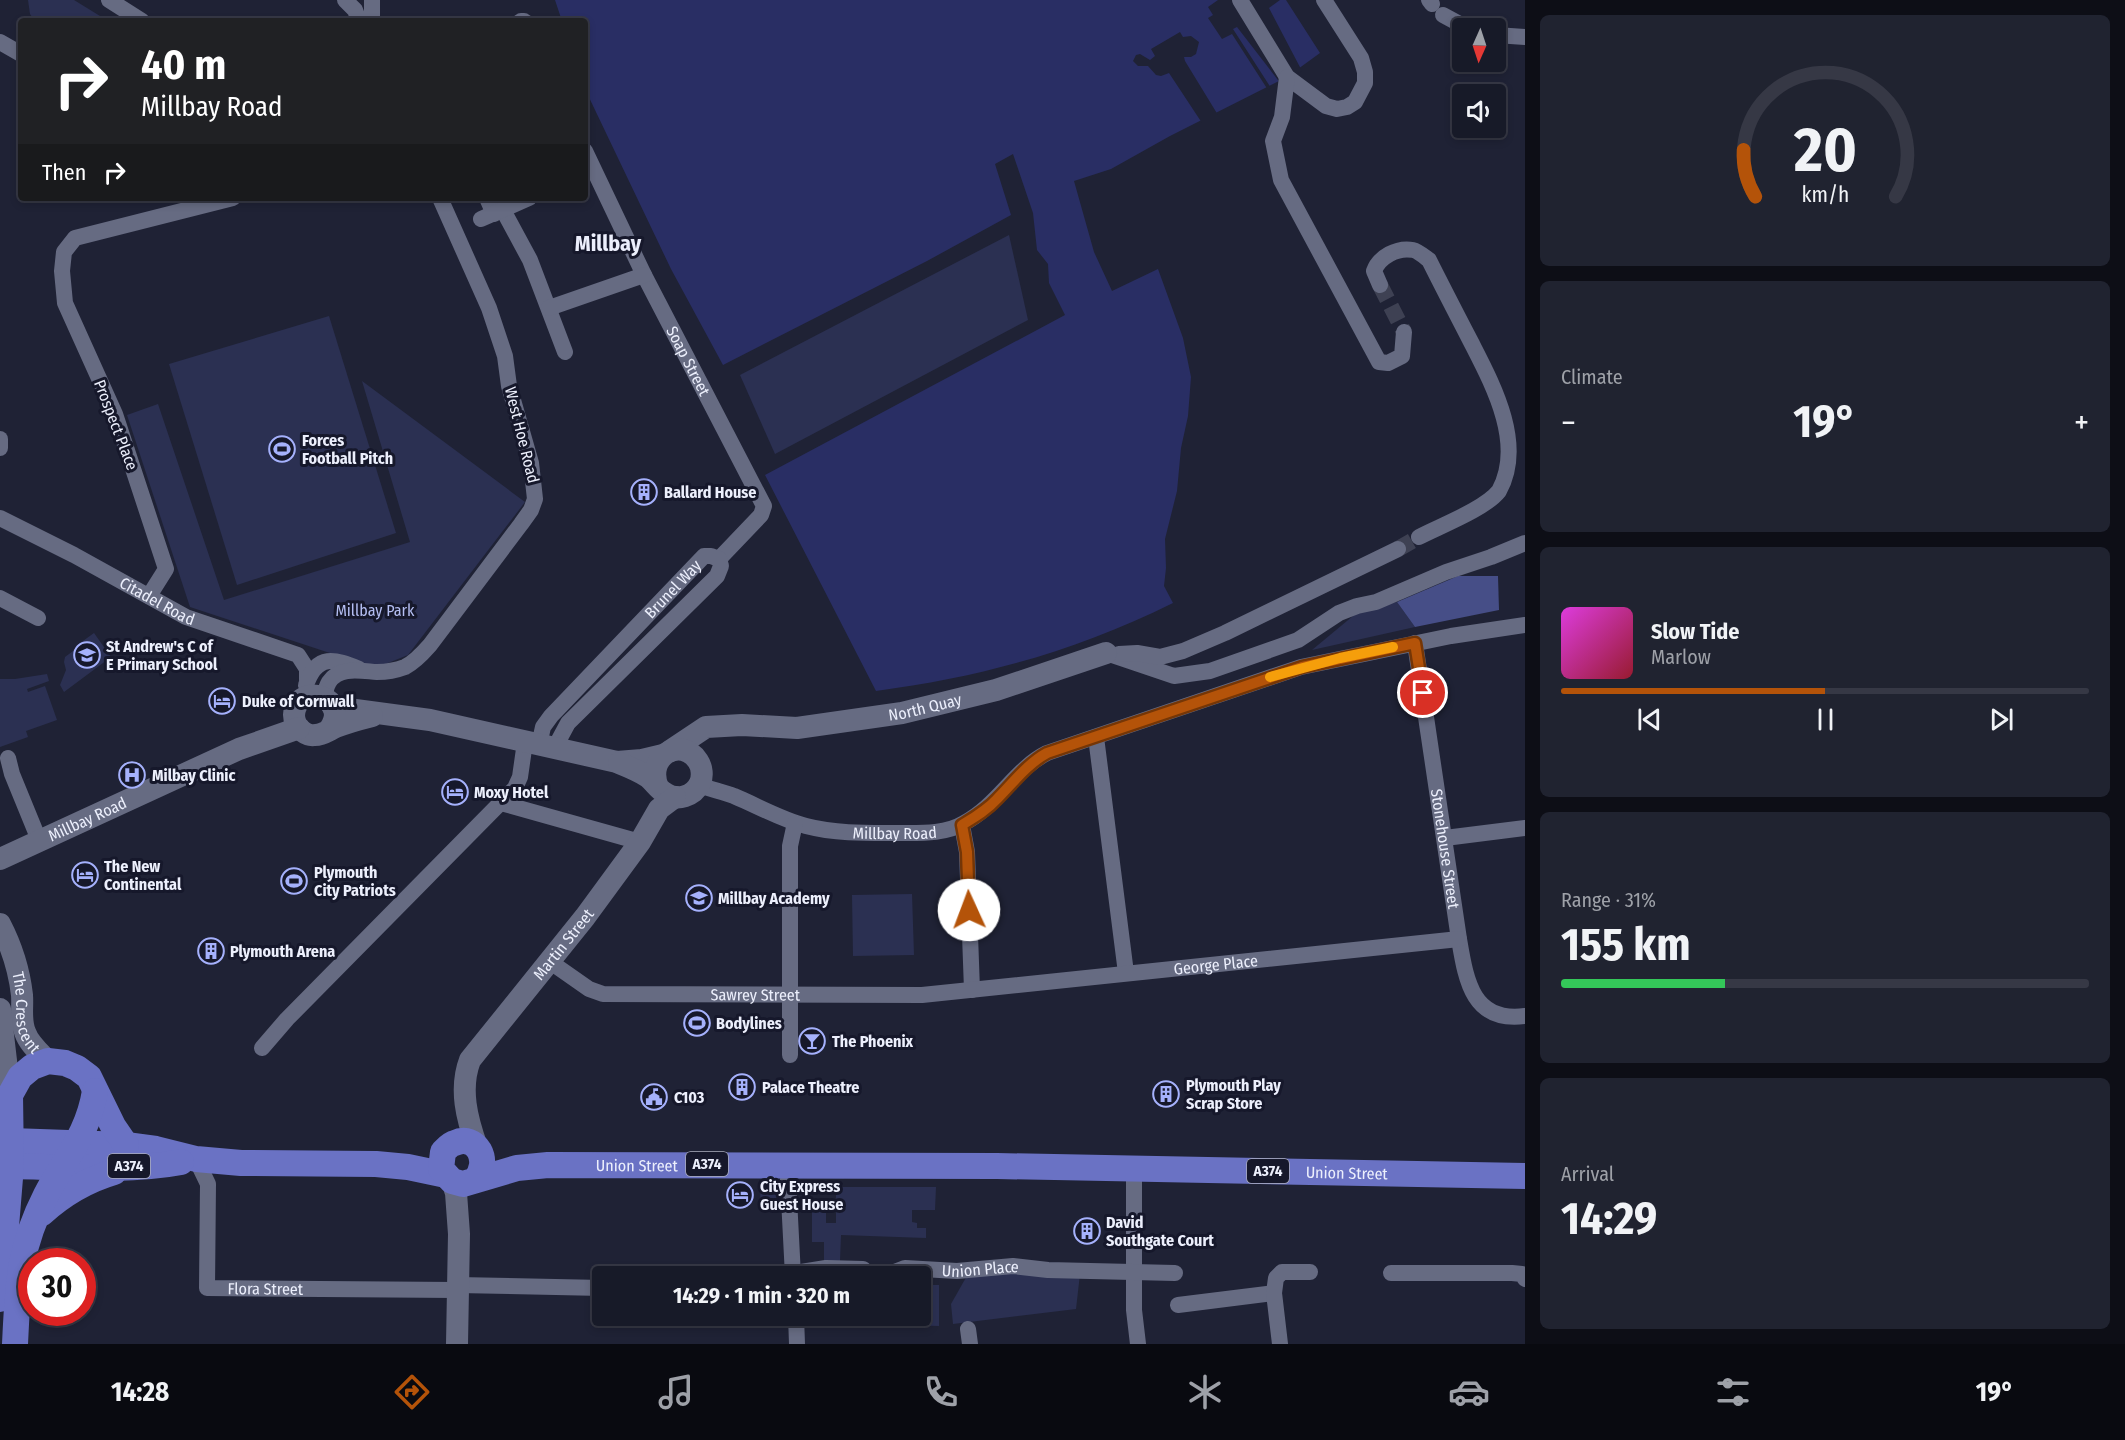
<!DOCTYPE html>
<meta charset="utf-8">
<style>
body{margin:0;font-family:"Fira Sans Condensed",sans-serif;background:#202330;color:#f1f3f6;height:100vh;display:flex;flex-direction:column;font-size:22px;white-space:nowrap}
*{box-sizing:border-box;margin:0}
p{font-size:20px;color:#9ea1a8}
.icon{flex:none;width:33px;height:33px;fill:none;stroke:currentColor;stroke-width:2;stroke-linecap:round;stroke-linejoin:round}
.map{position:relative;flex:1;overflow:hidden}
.drawer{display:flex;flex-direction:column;gap:15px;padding:15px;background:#0d0e16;width:600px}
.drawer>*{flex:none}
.guide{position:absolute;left:18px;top:18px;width:570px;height:183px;border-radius:6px;box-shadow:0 3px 9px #0003,0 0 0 2px #363845;background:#202124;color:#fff;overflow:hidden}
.needle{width:39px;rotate:183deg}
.fabs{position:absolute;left:1452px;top:18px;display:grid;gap:12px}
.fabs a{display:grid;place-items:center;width:54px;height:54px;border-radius:6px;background:#171a28;box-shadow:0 3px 9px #0003,0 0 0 2px #363845;font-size:30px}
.speed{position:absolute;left:18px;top:1248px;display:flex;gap:12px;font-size:30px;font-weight:700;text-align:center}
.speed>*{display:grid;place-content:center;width:78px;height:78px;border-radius:50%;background:#171a28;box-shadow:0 3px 9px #0003,0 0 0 2px #363845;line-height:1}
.speed .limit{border:9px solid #d22;background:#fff;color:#111}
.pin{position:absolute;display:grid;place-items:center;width:51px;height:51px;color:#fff;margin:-26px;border:3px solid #fff;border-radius:50%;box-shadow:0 2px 6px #0007}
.me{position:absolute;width:66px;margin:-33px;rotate:358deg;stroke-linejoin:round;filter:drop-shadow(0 0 4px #0008)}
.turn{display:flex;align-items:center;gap:21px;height:126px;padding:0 24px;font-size:27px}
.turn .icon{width:78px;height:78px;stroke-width:2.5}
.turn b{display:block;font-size:42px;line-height:51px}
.then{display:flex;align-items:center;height:57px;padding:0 24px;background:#0003;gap:12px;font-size:22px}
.big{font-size:45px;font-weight:700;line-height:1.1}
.drawer .tile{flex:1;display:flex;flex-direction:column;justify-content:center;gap:9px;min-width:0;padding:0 21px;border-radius:9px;background:#202330}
.drawer .dial{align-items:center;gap:0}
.dial svg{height:156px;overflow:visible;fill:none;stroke:#363845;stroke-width:7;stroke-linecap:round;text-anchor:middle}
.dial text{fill:#f1f3f6;stroke:none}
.song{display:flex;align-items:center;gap:18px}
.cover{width:72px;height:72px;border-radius:9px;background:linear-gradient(135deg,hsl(300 70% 55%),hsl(350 70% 35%))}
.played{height:6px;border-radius:3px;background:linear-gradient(90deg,#b45309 50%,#363845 50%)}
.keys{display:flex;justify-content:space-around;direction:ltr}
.heat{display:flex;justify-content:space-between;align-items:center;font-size:33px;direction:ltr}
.charge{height:9px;border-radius:4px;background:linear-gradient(90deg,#34c759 31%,#363845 0)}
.trip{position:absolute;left:592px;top:1266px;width:339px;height:60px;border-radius:6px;background:#171a28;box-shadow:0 3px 9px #0003,0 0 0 2px #363845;font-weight:700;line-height:60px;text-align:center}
.tabs{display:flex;height:96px;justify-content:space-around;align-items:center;background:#090a10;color:#9ea1a8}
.tabs .icon{width:42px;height:42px}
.tabs .current{color:#b45309}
.tabs b{font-size:27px;color:#f1f3f6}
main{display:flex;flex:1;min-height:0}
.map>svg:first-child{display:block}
.green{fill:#2b3052}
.forest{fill:#464e87}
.water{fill:#292e64}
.pier{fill:#1f2235}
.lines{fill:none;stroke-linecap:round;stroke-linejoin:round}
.street-tunnel{stroke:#3e4153;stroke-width:16;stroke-dasharray:16 8;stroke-linecap:butt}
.street{stroke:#666b82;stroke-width:16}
.secondary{stroke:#666b82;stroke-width:22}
.primary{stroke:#6a72c4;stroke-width:26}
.route-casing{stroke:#753606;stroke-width:15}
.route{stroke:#b45309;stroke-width:10}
.slow{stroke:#f59e0b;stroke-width:10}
.labels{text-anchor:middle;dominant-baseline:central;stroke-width:6;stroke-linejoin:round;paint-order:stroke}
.shield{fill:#16182b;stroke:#acaebd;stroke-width:1.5}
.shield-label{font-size:15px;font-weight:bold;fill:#eceffc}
.street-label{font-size:16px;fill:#eceffc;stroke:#16182b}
.poi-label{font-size:16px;font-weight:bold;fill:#eceffc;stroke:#16182b;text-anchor:start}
.park-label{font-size:16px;fill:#b4bef2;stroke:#16182b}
.district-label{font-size:22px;font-weight:bold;fill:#eceffc;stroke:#16182b}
</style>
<main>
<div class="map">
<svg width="1525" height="1344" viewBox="0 0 1525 1344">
<rect width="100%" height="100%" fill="#1f2235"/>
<g class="green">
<path d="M28,0h46l26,16 3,5h-68l-5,-7z"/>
<path d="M1009,235l19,85 -253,134 -35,-79z"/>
<path d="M329,316l67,217 -159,52 -68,-221z"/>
<path d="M362,381l163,121 -117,153 -30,12 -36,-10 -152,-50 -63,-192 31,-11 66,196 186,-58z"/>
<path d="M1397,602l18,25 -103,23 47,-39z"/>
<path d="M94,633l17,24 -47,35 -4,-7 6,-15 -2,-8 1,-5 12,-9 -1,-2z"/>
<path d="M47,674l2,7 -22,8 1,3 17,-6 12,34 -31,11 2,6 -28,10v-68h15z"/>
<path d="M912,894l2,61 -61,1 -1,-61z"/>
<path d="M761,1180l20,1 -1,22h-20z"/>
<path d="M836,1187h100l-1,23h-23v12l5,1v5h9v10l-85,-3 -1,26h-16v-19h-12v-34h10v3h4v12h10z"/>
<path d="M968,1274h112l-4,35 -123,15 -2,-20z"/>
<path d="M921,1285h18v41l-33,-1v-9h15z"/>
<rect x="611" y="1316" width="44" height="7"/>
</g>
<path class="forest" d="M1458,576h40l1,34 -84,17 -18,-25z"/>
<path class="water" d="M555,0h731l34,53 -33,24 -117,59 -59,33 -37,12 20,71 18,39 46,-22 25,69 8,39 -3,39 -7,32 -4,43 -12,48 1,29 -2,18 9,17c-97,48 -191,74 -297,88l-111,-216 300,-160 -16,-32 -1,-19 -11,-14 -4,-37 -20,-59 -18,10 16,51 -84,46 -204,104 -52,-96 -86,-180v-68h-23z"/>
<g class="pier">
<path d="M1218,0h62l-11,8 33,63 -21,13 -44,-57 -4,2 38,59 -3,2 -36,-56 -10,5 -14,-21 5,-3 -5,-8z"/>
<path d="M1180,32l3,5 8,-1 8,6 -3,12 -5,3h-7l1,4 33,54 -16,8 -33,-50 -8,3 -5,-1 -8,-9h-10l-5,-5 3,-6 4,-1 10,6 5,-4 -4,-7z"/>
</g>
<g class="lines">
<g class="street-tunnel">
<path d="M1380,285l24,47"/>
<path d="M1398,549l21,-12"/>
</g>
<g class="street">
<path d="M109,0l33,21"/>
<path d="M345,0l10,10 4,11"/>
<path d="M1240,0l47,77 39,29 11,3 10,-2 8,-5 10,-19v-11l-4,-14 -37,-58"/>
<path d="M1429,0l3,4"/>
<path d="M1443,15l24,13"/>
<path d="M372,21v-21"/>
<path d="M521,21h3"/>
<path d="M1496,35l29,2"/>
<path d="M0,42l21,12"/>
<path d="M1287,77l-5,40 -9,24 8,39 98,182 9,1 14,-7 2,-24"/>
<path id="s1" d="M585,151l59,124 120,231 -3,9 -42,44"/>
<path d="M487,198l7,16"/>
<path d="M503,210l27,50 35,92"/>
<path d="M481,219l48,-21"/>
<path d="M1380,285l-6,-14c5,-14 23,-24 39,-21 5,1 12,7 16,10 14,28 28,55 42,82 22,43 54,102 28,149 -14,18 -59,35 -80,46"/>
<path d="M549,308l95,-33"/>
<path d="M0,439v9"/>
<path id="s2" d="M0,518l74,37 112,62 112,38 9,14v11"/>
<path d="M149,596l17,-27 -51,-155 -50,-111 -3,-32 2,-19 11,-14 158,-40"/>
<path d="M0,598l38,20"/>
<path id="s3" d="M1415,643l44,296c7,41 13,84 66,77"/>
<path d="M1106,653l68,23 36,-5 88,-31 41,-27 18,-7 19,-4 70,-30 45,-15 34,-14"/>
<path d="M1119,654l18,-1 23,4 23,-6 42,-18 173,-84"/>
<path d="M306,685c11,-32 29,-26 53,-16"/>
<path d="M328,700c-3,-7 -3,-11 1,-18 10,-16 32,-11 48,-10 8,0 20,-2 28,-5 10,-5 18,-14 25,-22l91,-121 10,-14 4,-11 -4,-36 -22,-77 -4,-30 -16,-48 -49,-110"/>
<path d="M1096,737l30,236"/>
<path id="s4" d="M539,745l4,-18 8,-11 153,-160h7l8,3 2,7 -4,10 -149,147 -14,26"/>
<path d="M8,758l4,16 27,66"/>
<path id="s5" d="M699,785c11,4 24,7 35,11 24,10 46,23 72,30 31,8 63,7 95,7 20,0 45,1 63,-10 34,-18 51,-54 83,-70l254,-86 150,-31 74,-11"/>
<path d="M501,803l139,39"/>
<path d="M962,825l5,27 5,138"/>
<path d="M1445,838l80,-10"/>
<path id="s6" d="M549,961l40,28 14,5 319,1 537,-56"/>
<path d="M262,1048l25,-29 228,-231 5,-11 5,-35"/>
<path d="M790,1055v-209l5,-23"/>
<path id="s7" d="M196,1159l12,25 -1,104 250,2"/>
<path d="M1134,1169v141l4,34"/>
<path d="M788,1179l5,97"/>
<path d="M1391,1273h121l10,1 3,5"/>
<path id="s8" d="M795,1276l6,-4 25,-4 37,1 6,5 9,1 14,-2 13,-5 52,3 56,-5 35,4 127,3"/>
<path d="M457,1285l146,3"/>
<path d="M1178,1305l96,-12"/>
<path d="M796,1316l1,28"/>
<path d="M968,1329l2,15"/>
<path d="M1280,1344l-6,-51 2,-15 6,-6h28"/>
</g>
<g class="secondary">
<path d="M333,707l97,13 187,42 25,-2 21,-5"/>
<path d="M329,730c24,-33 -33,-50 -35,-15 0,6 3,13 8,16 4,3 8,5 13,4 8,0 14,-5 21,-8 12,-5 24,-8 36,-11"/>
<path id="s9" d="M670,751l36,-24 36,-2 55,3 105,-15 94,-23 110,-37"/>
<path d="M619,763c10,4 20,8 29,14 6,5 10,12 17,16 12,9 29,3 35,-10 3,-7 2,-16 -2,-22 -17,-26 -53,-4 -40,26"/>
<path id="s10" d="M0,859l239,-110 60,-21"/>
<path id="s11" d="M0,924c12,23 19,45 22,71 1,13 -2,25 3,37 4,12 14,20 23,29"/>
<path d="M0,1009l10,86 -5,9"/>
<path id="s12" d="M477,1147c-10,-28 -18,-58 -7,-87l115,-143 55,-75 19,-33 16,-12"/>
<path d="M452,1181l4,12 3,41 -2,110"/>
</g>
<g class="primary">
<path d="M11,1141l115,4 30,4 40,10 45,4 135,1 32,3 38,8"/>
<path d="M11,1166c54,1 117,6 170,-4"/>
<path id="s13" d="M475,1180c17,-19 1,-47 -20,-37 -5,1 -9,6 -12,9l-2,17 11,12 11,3 54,-16 31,-3 449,1 528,10"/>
<path d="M42,1213c21,-19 45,-33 72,-41"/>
<path d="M0,1299l11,-133 -1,-71 10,-18 12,-10 16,-6 17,2 12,5 12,9 24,49 13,19"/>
<path d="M15,1344c3,-59 3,-94 31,-149 19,-37 42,-60 49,-104"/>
</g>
</g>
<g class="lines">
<g class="route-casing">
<path id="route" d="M969,910l-2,-58 -5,-27c13,-8 25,-15 35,-26 16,-16 30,-35 50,-46l255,-86 113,-24 8,50"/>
</g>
<use href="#route" class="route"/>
<path class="slow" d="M1270,677l70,-19 53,-11"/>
</g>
<defs>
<g id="stadium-ring" transform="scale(1.35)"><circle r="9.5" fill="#16182b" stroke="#a5b1fc" stroke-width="1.5"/><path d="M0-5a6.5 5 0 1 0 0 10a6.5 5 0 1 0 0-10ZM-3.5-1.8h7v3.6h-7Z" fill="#a5b1fc"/></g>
<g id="building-ring" transform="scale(1.35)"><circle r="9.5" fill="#16182b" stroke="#a5b1fc" stroke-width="1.5"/><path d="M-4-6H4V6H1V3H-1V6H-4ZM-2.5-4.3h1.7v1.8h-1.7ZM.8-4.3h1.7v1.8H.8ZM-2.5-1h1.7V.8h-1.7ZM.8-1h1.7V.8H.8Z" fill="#a5b1fc"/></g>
<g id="school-ring" transform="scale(1.35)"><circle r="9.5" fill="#16182b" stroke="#a5b1fc" stroke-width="1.5"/><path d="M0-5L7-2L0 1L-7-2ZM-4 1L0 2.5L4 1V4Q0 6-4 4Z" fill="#a5b1fc"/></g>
<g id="hotel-ring" transform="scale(1.35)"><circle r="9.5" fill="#16182b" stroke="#a5b1fc" stroke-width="1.5"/><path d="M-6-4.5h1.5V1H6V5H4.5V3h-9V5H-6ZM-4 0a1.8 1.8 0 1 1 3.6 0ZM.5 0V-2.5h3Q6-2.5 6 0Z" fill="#a5b1fc"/></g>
<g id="hospital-ring" transform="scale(1.35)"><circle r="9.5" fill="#16182b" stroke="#a5b1fc" stroke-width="1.5"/><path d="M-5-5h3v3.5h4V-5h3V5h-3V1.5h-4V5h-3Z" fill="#a5b1fc"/></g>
<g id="bar-ring" transform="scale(1.35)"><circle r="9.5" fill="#16182b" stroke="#a5b1fc" stroke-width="1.5"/><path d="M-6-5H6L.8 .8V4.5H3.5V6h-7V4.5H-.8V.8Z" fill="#a5b1fc"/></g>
<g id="civic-ring" transform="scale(1.35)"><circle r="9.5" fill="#16182b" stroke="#a5b1fc" stroke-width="1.5"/><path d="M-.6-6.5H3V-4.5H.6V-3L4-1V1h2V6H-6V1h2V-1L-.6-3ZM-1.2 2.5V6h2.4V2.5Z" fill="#a5b1fc"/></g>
</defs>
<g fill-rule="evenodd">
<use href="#stadium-ring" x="282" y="449"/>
<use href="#building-ring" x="644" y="492"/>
<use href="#school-ring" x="87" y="655"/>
<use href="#hotel-ring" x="222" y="701"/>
<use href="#hospital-ring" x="132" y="775"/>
<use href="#hotel-ring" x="455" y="792"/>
<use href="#hotel-ring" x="85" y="875"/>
<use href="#stadium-ring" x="294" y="881"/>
<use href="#school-ring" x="699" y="898"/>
<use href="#building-ring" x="211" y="951"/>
<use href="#stadium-ring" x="697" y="1023"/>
<use href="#bar-ring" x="812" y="1041"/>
<use href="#building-ring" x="742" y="1087"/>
<use href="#building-ring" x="1166" y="1094"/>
<use href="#civic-ring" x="654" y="1097"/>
<use href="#hotel-ring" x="740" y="1195"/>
<use href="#building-ring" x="1087" y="1231"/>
</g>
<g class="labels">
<g class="shield">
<rect x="686" y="1152" width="42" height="24" rx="4.5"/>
<rect x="108" y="1154" width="42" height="24" rx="4.5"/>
<rect x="1247" y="1159" width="42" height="24" rx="4.5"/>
</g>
<g class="shield-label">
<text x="707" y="1164">A374</text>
<text x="129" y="1166">A374</text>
<text x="1268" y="1171">A374</text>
</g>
<g class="street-label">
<text stroke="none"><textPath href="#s1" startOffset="234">Soap Street</textPath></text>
<text transform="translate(116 425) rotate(69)">Prospect Place</text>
<text transform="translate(522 435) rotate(76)">West Hoe Road</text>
<text stroke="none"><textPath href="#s4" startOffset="208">Brunel Way</textPath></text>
<text stroke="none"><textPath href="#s2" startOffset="178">Citadel Road</textPath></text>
<text stroke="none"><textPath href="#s9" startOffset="264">North Quay</textPath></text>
<text stroke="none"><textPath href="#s10" startOffset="96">Millbay Road</textPath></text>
<text stroke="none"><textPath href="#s5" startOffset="204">Millbay Road</textPath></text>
<text stroke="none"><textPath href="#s3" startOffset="208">Stonehouse Street</textPath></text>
<text stroke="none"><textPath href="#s12" startOffset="238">Martin Street</textPath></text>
<text stroke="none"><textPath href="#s6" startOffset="678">George Place</textPath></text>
<text stroke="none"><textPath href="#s6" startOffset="216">Sawrey Street</textPath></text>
<text stroke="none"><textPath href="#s11" startOffset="93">The Crescent</textPath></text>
<text stroke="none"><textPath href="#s13" startOffset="296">Union Street</textPath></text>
<text stroke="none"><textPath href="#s13" startOffset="1006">Union Street</textPath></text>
<text stroke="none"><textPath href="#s8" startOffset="190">Union Place</textPath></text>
<text stroke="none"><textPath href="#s7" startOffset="190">Flora Street</textPath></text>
</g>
<g class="poi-label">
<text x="302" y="440">Forces<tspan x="302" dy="18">Football Pitch</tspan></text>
<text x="664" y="492">Ballard House</text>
<text x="106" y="646">St Andrew's C of<tspan x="106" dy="18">E Primary School</tspan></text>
<text x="242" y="701">Duke of Cornwall</text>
<text x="152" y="775">Milbay Clinic</text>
<text x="474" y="792">Moxy Hotel</text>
<text x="104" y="866">The New<tspan x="104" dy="18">Continental</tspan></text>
<text x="314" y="872">Plymouth<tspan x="314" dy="18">City Patriots</tspan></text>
<text x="718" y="898">Millbay Academy</text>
<text x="230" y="951">Plymouth Arena</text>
<text x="716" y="1023">Bodylines</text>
<text x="832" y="1041">The Phoenix</text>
<text x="1186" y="1085">Plymouth Play<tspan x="1186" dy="18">Scrap Store</tspan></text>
<text x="762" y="1087">Palace Theatre</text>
<text x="674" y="1097">C103</text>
<text x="760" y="1186">City Express<tspan x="760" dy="18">Guest House</tspan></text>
<text x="1106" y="1222">David<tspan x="1106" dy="18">Southgate Court</tspan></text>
</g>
<g class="park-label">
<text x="375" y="610">Millbay Park</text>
</g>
<g class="district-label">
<text x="608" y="243">Millbay</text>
</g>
</g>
</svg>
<div class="fabs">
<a><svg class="needle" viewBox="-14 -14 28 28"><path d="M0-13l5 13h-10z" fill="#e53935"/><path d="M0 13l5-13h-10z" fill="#9ea1a8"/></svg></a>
<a><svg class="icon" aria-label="sound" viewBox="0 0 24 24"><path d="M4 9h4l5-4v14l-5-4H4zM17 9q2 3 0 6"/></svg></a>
</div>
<div class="speed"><div class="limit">30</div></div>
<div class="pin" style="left:1423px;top:693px;background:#d93025"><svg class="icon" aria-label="arrive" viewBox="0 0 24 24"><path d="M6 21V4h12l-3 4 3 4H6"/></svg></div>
<svg class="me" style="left:969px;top:910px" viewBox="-20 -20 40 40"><circle r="19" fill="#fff"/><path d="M0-13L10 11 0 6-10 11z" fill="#b45309"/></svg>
<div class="trip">14:29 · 1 min · 320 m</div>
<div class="guide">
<div class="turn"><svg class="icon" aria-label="right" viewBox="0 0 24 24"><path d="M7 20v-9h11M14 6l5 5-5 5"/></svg><div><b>40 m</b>Millbay Road</div></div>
<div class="then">Then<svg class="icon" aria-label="right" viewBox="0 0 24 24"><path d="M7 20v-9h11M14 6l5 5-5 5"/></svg></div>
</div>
</div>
<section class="drawer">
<div class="tile dial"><svg viewBox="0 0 100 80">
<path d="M14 69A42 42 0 1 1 86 69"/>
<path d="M14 69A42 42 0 0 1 8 45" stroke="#b45309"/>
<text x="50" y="56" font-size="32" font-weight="700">20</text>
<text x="50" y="72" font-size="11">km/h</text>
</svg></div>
<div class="tile"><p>Climate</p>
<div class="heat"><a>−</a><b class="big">19°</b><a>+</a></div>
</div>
<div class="tile">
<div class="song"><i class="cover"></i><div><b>Slow Tide</b><p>Marlow</p></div></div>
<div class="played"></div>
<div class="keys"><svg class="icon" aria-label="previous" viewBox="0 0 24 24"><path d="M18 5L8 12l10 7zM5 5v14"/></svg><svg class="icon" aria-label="pause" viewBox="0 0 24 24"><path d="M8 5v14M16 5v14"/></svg><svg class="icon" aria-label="next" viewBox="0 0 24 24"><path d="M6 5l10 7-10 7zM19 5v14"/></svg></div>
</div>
<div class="tile"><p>Range · 31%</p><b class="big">155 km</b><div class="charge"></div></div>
<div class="tile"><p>Arrival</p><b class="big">14:29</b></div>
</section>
</main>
<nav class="tabs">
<b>14:28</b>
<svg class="icon current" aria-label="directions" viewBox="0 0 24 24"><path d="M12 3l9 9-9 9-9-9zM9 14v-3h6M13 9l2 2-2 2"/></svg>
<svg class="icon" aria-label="music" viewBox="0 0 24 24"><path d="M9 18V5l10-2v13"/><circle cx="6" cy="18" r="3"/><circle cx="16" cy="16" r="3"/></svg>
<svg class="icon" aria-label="phone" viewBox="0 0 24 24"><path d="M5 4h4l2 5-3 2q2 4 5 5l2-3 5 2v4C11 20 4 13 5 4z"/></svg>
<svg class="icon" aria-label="climate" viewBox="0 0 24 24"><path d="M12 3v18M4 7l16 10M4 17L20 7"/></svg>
<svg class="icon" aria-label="car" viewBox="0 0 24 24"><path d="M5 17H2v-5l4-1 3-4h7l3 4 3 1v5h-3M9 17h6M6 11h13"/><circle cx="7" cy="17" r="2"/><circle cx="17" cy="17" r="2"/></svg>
<svg class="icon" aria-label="filters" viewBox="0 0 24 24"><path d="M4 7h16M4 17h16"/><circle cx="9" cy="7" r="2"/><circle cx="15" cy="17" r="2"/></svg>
<b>19°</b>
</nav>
